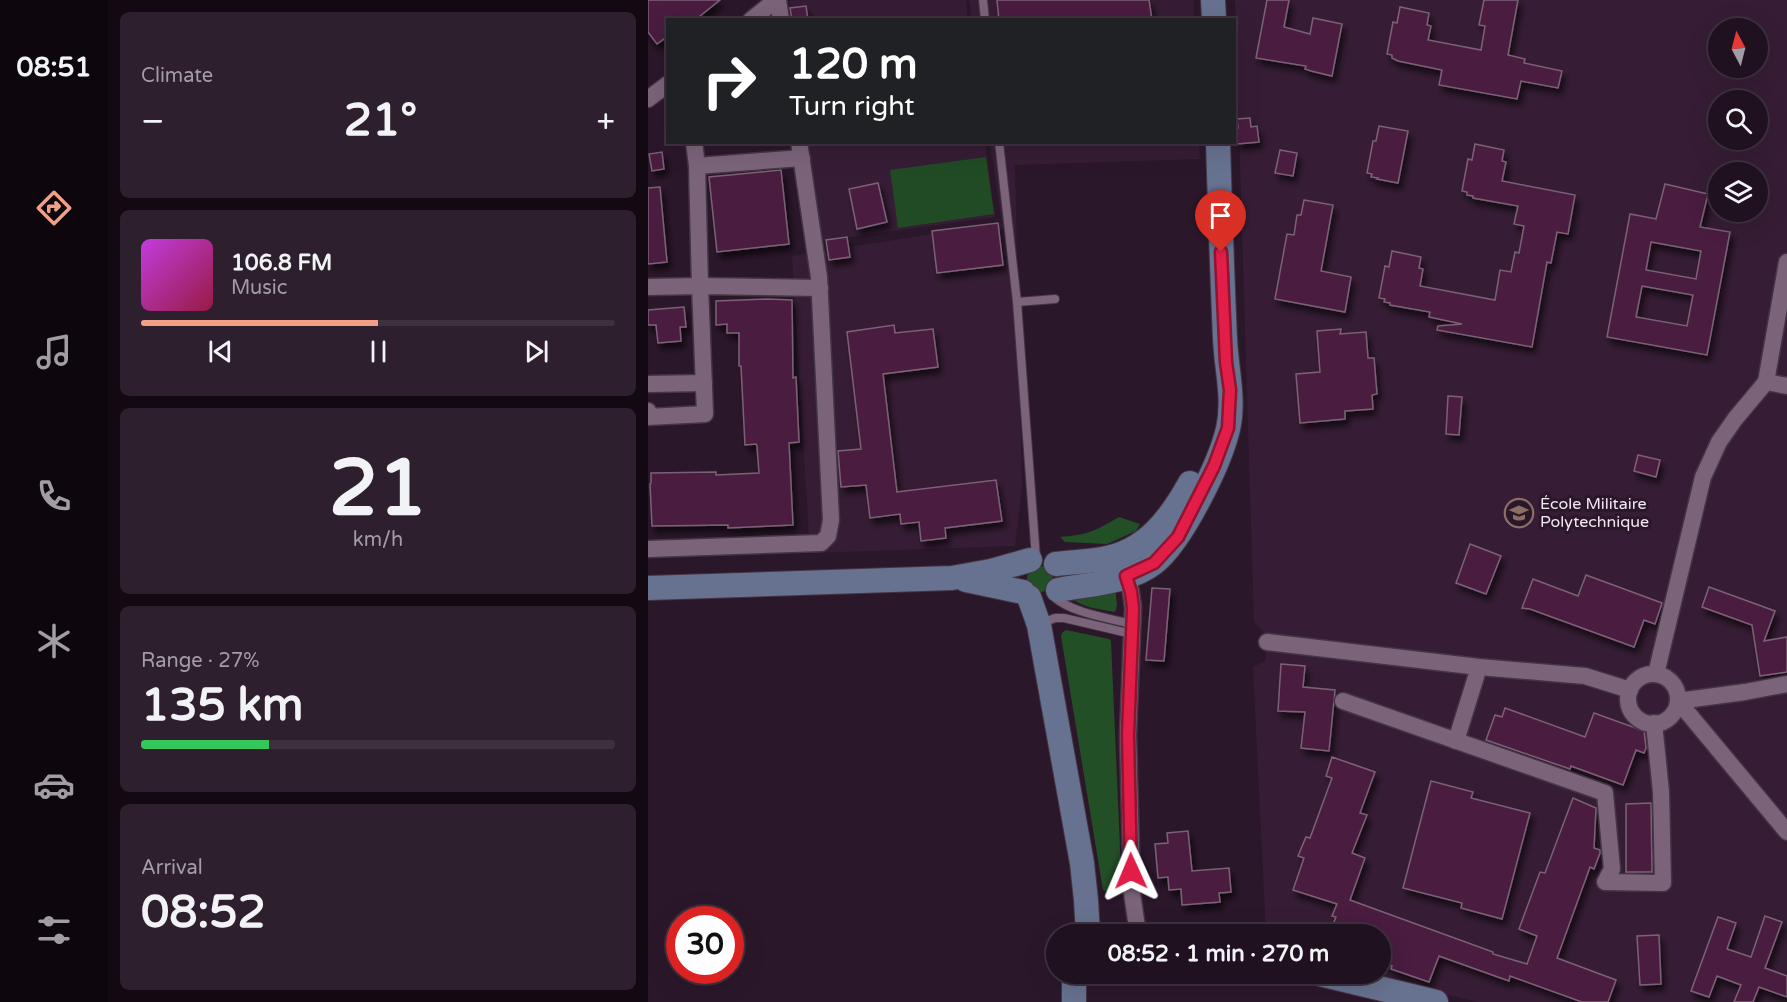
<!DOCTYPE html>
<meta charset="utf-8">
<style>
body{margin:0;font-family:"Varela Round",sans-serif;background:#2d1f2d;color:#f1f3f6;height:100vh;display:flex;flex-direction:column;font-size:22px;white-space:nowrap}
*{box-sizing:border-box;margin:0}
p{font-size:20px;color:#a29da5}
.icon{flex:none;width:33px;height:33px;fill:none;stroke:currentColor;stroke-width:2;stroke-linecap:round;stroke-linejoin:round}
.map{position:relative;flex:1;overflow:hidden}
.details{display:flex;flex-direction:column;gap:12px;padding:12px;background:#120912;width:540px}
.details>*{flex:none}
.guide{position:absolute;left:18px;top:18px;width:570px;height:126px;border-radius:0px;box-shadow:0 6px 24px #0002,0 0 0 2px #3d313e;background:#202124;color:#fff;overflow:hidden}
.needle{width:39px;rotate:353deg}
.controls{position:absolute;left:1060px;top:18px;display:grid;gap:12px}
.controls a{display:grid;place-items:center;width:60px;height:60px;border-radius:50%;background:#201120;box-shadow:0 6px 24px #0002,0 0 0 2px #3d313e;font-size:30px}
.speed{position:absolute;left:18px;top:906px;display:flex;gap:12px;font-size:30px;font-weight:700;text-align:center}
.speed>*{display:grid;place-content:center;width:78px;height:78px;border-radius:50%;background:#201120;box-shadow:0 6px 24px #0002,0 0 0 2px #3d313e;line-height:1}
.speed .limit{border:9px solid #d22;background:#fff;color:#111}
.pin{position:absolute;display:grid;place-items:center;width:51px;height:51px;color:#fff;margin:-62px -26px;border-radius:50% 50% 50% 0;rotate:-45deg;box-shadow:0 0 6px #0007}
.pin .icon{rotate:45deg}
.me{position:absolute;width:66px;margin:-33px;rotate:359deg;stroke-linejoin:round;filter:drop-shadow(0 0 4px #0008)}
.turn{display:flex;align-items:center;gap:21px;height:126px;padding:0 24px;font-size:27px}
.turn .icon{width:78px;height:78px;stroke-width:2.5}
.turn b{display:block;font-size:42px;line-height:51px}
.big{font-size:45px;font-weight:700;line-height:1.1}
.details .tile{flex:1;display:flex;flex-direction:column;justify-content:center;gap:9px;min-width:0;padding:0 21px;border-radius:9px;background:#2d1f2d}
.details .dial{align-items:center;gap:0}
.dial b{font-size:78px;line-height:1}
.song{display:flex;align-items:center;gap:18px}
.cover{width:72px;height:72px;border-radius:9px;background:linear-gradient(135deg,hsl(290 70% 55%),hsl(340 70% 35%))}
.played{height:6px;border-radius:3px;background:linear-gradient(90deg,#f39f85 50%,#3d313e 50%)}
.keys{display:flex;justify-content:space-around;direction:ltr}
.heat{display:flex;justify-content:space-between;align-items:center;font-size:33px;direction:ltr}
.charge{height:9px;border-radius:4px;background:linear-gradient(90deg,#34c759 27%,#3d313e 0)}
.trip{position:absolute;left:398px;top:924px;width:345px;height:60px;border-radius:30px;background:#201120;box-shadow:0 6px 24px #0002,0 0 0 2px #3d313e;font-weight:700;line-height:60px;text-align:center}
main{display:flex;flex:1;min-height:0}
.menu{display:flex;flex-direction:column;width:108px;justify-content:space-around;align-items:center;background:#0d070d;color:#a29da5}
.menu .icon{width:42px;height:42px}
.menu .current{color:#f39f85}
.menu b{font-size:27px;color:#f1f3f6}
.map>svg:first-child{display:block}
.built{fill:#361d35;fill-rule:evenodd}
.green{fill:#204b24}
.forest{fill:#234f27}
.building{fill:#481d3f;stroke:#7c6175;stroke-width:1.5;fill-rule:evenodd;filter:url(#shadow)}
.lines{fill:none;stroke-linecap:round;stroke-linejoin:round}
.service-casing{stroke:#443544;stroke-width:10}
.minor-casing{stroke:#443544;stroke-width:19}
.secondary-casing{stroke:#443544;stroke-width:26}
.service{stroke:#7b647a;stroke-width:8}
.minor{stroke:#7b647a;stroke-width:16}
.secondary{stroke:#677290;stroke-width:24}
.route-casing{stroke:#92132f;stroke-width:15}
.route{stroke:#e11d48;stroke-width:10}
.labels{text-anchor:middle;dominant-baseline:central;stroke-width:6;stroke-linejoin:round;paint-order:stroke}
.poi-label{font-size:16px;fill:#f3e5f2;stroke:#2b172a;text-anchor:start}
</style>
<main>
<nav class="menu">
<b>08:51</b>
<svg class="icon current" aria-label="directions" viewBox="0 0 24 24"><path d="M12 3l9 9-9 9-9-9zM9 14v-3h6M13 9l2 2-2 2"/></svg>
<svg class="icon" aria-label="music" viewBox="0 0 24 24"><path d="M9 18V5l10-2v13"/><circle cx="6" cy="18" r="3"/><circle cx="16" cy="16" r="3"/></svg>
<svg class="icon" aria-label="phone" viewBox="0 0 24 24"><path d="M5 4h4l2 5-3 2q2 4 5 5l2-3 5 2v4C11 20 4 13 5 4z"/></svg>
<svg class="icon" aria-label="climate" viewBox="0 0 24 24"><path d="M12 3v18M4 7l16 10M4 17L20 7"/></svg>
<svg class="icon" aria-label="car" viewBox="0 0 24 24"><path d="M5 17H2v-5l4-1 3-4h7l3 4 3 1v5h-3M9 17h6M6 11h13"/><circle cx="7" cy="17" r="2"/><circle cx="17" cy="17" r="2"/></svg>
<svg class="icon" aria-label="filters" viewBox="0 0 24 24"><path d="M4 7h16M4 17h16"/><circle cx="9" cy="7" r="2"/><circle cx="15" cy="17" r="2"/></svg>
</nav>
<section class="details">
<div class="tile"><p>Climate</p>
<div class="heat"><a>−</a><b class="big">21°</b><a>+</a></div>
</div>
<div class="tile">
<div class="song"><i class="cover"></i><div><b>106.8 FM</b><p>Music</p></div></div>
<div class="played"></div>
<div class="keys"><svg class="icon" aria-label="previous" viewBox="0 0 24 24"><path d="M18 5L8 12l10 7zM5 5v14"/></svg><svg class="icon" aria-label="pause" viewBox="0 0 24 24"><path d="M8 5v14M16 5v14"/></svg><svg class="icon" aria-label="next" viewBox="0 0 24 24"><path d="M6 5l10 7-10 7zM19 5v14"/></svg></div>
</div>
<div class="tile dial"><b>21</b><p>km/h</p></div>
<div class="tile"><p>Range · 27%</p><b class="big">135 km</b><div class="charge"></div></div>
<div class="tile"><p>Arrival</p><b class="big">08:52</b></div>
</section>
<div class="map">
<svg width="1139" height="1002" viewBox="0 0 1139 1002">
<defs>
<filter id="shadow"><feDropShadow dx="3.5" dy="6" stdDeviation="3" flood-color="#0009"/></filter>
</defs>
<rect width="100%" height="100%" fill="#2b172a"/>
<g class="built">
<path d="M146,0h172l2,19h-177l-2,-18z"/>
<path d="M321,0h225v19h-222z"/>
<path d="M587,0h552v1002h-309l-121,-28h23v-40h-114l-13,-267 12,-6 2,-19 -2,-9 -11,-11zM1071,28h39v40h-39zM1071,100h39v40h-39zM1071,172h39v40h-39z"/>
<path d="M160,143h177l10,74 -174,24z"/>
<path d="M342,143h209l1,16 -185,6 7,322 -7,59 -205,7 -18,-297 210,-33z"/>
</g>
<path class="green" d="M338,157l8,57 -96,14 -8,-58z"/>
<g class="forest">
<path d="M471,517l21,7 -4,7 -29,13 -42,-2 -5,-5c28,-2 35,-6 59,-20z"/>
<circle cx="392" cy="579" r="13"/>
<path d="M467,584l2,22 -2,6c-14,-3 -37,-4 -45,-17z"/>
<path d="M418,630l43,9 2,2 10,230c-1,8 -2,18 -9,23l-9,-4 -42,-254 1,-3z"/>
</g>
<g class="building">
<path d="M0,0h72l-25,20h-27v16l-11,8 -9,-12z"/>
<path d="M349,0h152l3,20h-153z"/>
<path d="M619,0h22l-5,27 26,7 3,-16 29,6 -10,52 -21,-5 -6,-2 1,-3 -50,-8z"/>
<path d="M836,0h34l-10,55 17,4 -1,4 38,8 -4,17 -37,-7 -4,18 -78,-14 3,-15 -44,-9 -6,-3v-3l-5,-1 6,-32 4,1 3,-16 29,6 -2,12 4,1 -3,14 53,10 4,-24 -6,-1z"/>
<path d="M158,6l2,14h-16l-2,-12z"/>
<path d="M602,118l1,9 6,-1 2,16 -22,2 -2,-16h3l-1,-9z"/>
<path d="M731,126l29,5 -10,52 -21,-4 1,-1 -7,-1 1,-3 -5,-1 6,-32h3z"/>
<path d="M827,144l29,6 -2,11 4,1 -4,19 73,14 -7,39 -11,-2 -6,31 -4,-1 -15,85 -95,-17 1,-4 24,-2 -33,-7 1,-5 -40,-7v-2l-6,-1 1,-3 -6,-1 6,-32 4,1 3,-16 29,6 -2,11 4,1 -3,17 75,14 5,-30 11,2 4,-20 4,1 5,-27 -10,-2 4,-18 -45,-8v-2l-6,-1v-3l-5,-1 6,-32 4,1z"/>
<path d="M632,150l17,3 -4,23 -18,-3z"/>
<path d="M14,152l2,17 -12,2 -3,-17z"/>
<path d="M133,170l8,74 -72,8 -8,-75z"/>
<path d="M230,183l9,39 -30,7 -8,-40z"/>
<path d="M1017,184l43,10 -8,33 30,5 -23,123 -100,-18 23,-123 26,5zM1003,242l50,9 -5,28 -50,-9zM994,286l51,9 -6,31 -51,-9z"/>
<path d="M12,187l7,75 -19,2v-76z"/>
<path d="M656,200l29,5 -12,66 30,6 -6,35 -70,-13 12,-65 7,1 3,-20h4z"/>
<path d="M350,223l5,42 -66,8 -5,-42z"/>
<path d="M199,237l3,20 -21,3 -3,-20z"/>
<path d="M119,299l25,1 1,78 3,-1 3,65 -10,1 4,82 -65,3v-3l-76,1 -2,-42 1,-1v-10l65,-1v3l43,-2 -2,-27 -1,-2 -11,1 -4,-79h-2v-33h-12v-9l-11,1v-24z"/>
<path d="M36,307l2,20h-6l1,14 -23,2 -2,-18h-8v-15z"/>
<path d="M246,325l1,8 38,-4 5,38 -55,7 14,118 99,-12 6,41 -57,7 1,10 -25,3 -2,-19 -18,2 -1,-10 -30,4 -4,-33 -25,2 -3,-36 23,-2 -14,-117z"/>
<path d="M693,329l-1,5 26,-2 2,26h6l3,36 -5,1 1,14 -28,2v8l-45,4 -4,-49 24,-2 -3,-41z"/>
<path d="M800,396l14,1 -3,38 -13,-1z"/>
<path d="M990,455l22,5 -4,17 -22,-6z"/>
<path d="M822,544l31,12 -15,38 -30,-11z"/>
<path d="M938,575l76,28 -7,21 -11,-4 -10,27 -104,-38 -8,-1 11,-29 45,17z"/>
<path d="M1061,587l66,24 -11,30 23,-4v35l-27,4 -8,-51 -50,-18z"/>
<path d="M504,588l18,1 -6,72 -18,-1z"/>
<path d="M633,664l24,2 -2,21 32,3 -6,61 -28,-3 4,-36 -27,-1z"/>
<path d="M857,708l80,29 9,-24 50,18 2,17 -2,5 -8,-3 -13,35 -52,-19 -1,3 -84,-29 9,-25 7,2z"/>
<path d="M684,757l43,15 -15,41 7,2 -15,38 13,5 -15,42 143,52v2l34,10 10,-28 -18,-7 21,-57 5,1 28,-75 23,10 -2,40 6,2v3l-6,16 -4,-2 -33,91 59,22 -8,22h-26l-72,-26 -1,5 -70,-25 -10,26 -38,-13 1,-3 -12,-4v-28h-51l7,-17 -4,-1 5,-12 -44,-14 11,-32 -6,-2 8,-19 4,1 22,-60 -6,-2z"/>
<path d="M783,781l42,11 -2,6 59,15 -28,106 -41,-11 1,-5 -59,-15z"/>
<path d="M1003,803l1,69h-26v-68z"/>
<path d="M540,831l4,40 37,-3 2,24 -12,1 1,9 -38,3 -1,-16 -12,1 -1,-13 -10,1 -3,-34 13,-1 -1,-10z"/>
<path d="M1117,916l17,6 -17,46 22,8v21l-28,-10 -6,15h-19l7,-17 -24,-9 -8,21 -18,-6 27,-74 18,6 -9,26 24,8z"/>
<path d="M1011,935l2,49 -21,1 -3,-49z"/>
</g>
<g class="lines">
<g class="service-casing">
<g id="service">
<path d="M335,0l2,20"/>
<path d="M351,142l18,160 19,256"/>
<path d="M369,302l38,-3"/>
<path d="M405,596c18,17 55,22 79,28"/>
<path d="M394,623l13,-5h9l68,16"/>
</g>
</g>
<g class="minor-casing">
<g id="minor">
<path d="M130,0l3,20"/>
<path d="M103,20l25,-20"/>
<path d="M0,99l20,-15"/>
<path d="M49,166l105,-8"/>
<path d="M0,287l52,-1 120,2"/>
<path d="M1118,382l21,-120"/>
<path d="M0,384l56,-1"/>
<path d="M0,411v6l57,-3 -5,-128 -3,-120 -3,-24"/>
<path d="M0,549l173,-6 7,-7 3,-16 -12,-243 -20,-135"/>
<path d="M478,576l5,16 2,16 -5,127 4,158 6,41"/>
<path d="M619,642l212,25 106,9 45,14"/>
<path d="M1008,674l47,-197 16,-35 16,-23 31,-37 21,4"/>
<circle cx="1005" cy="699" r="25"/>
<path d="M695,701l262,92 7,76 -7,13 58,1 -2,-91 -7,-69"/>
<path d="M1030,701l109,131"/>
<path d="M1030,701l67,-9 42,-8"/>
<path d="M808,741l23,-74"/>
</g>
</g>
<g class="secondary-casing">
<g id="secondary">
<path d="M565,0l1,20"/>
<path d="M408,564c15,-2 31,-2 46,-5 44,-7 68,-40 88,-76"/>
<path d="M318,580l57,12"/>
<path d="M0,588l304,-10 39,-7 39,-11"/>
<path d="M410,590c31,-6 70,-7 96,-27 28,-22 66,-100 74,-134 7,-30 -2,-61 -3,-91 -3,-65 -5,-130 -7,-196"/>
<path d="M381,597l10,28 43,238 4,37 2,34"/>
<path d="M426,974v28"/>
<path d="M672,974l116,28"/>
</g>
</g>
<use href="#service" class="service"/>
<use href="#minor" class="minor"/>
<use href="#secondary" class="secondary"/>
</g>
<g class="lines">
<g class="route-casing">
<path id="route" d="M483,871l-3,-136 5,-127 -2,-16 -5,-16 28,-13 24,-26 36,-71 14,-38 2,-38 -4,-28 -5,-110"/>
</g>
<use href="#route" class="route"/>
</g>
<defs>
<g id="university-ring" transform="scale(1.5)"><circle r="9.5" fill="#2b172a" stroke="#8d6e63" stroke-width="1.5"/><path d="M0-5L7-2L0 1L-7-2ZM-4 1L0 2.5L4 1V4Q0 6-4 4Z" fill="#8d6e63"/></g>
</defs>
<g fill-rule="evenodd">
<use href="#university-ring" x="871" y="513"/>
</g>
<g class="labels">
<g class="poi-label">
<text x="892" y="504">École Militaire<tspan x="892" dy="18">Polytechnique</tspan></text>
</g>
</g>
</svg>
<div class="controls">
<a><svg class="needle" viewBox="-14 -14 28 28"><path d="M0-13l5 13h-10z" fill="#e53935"/><path d="M0 13l5-13h-10z" fill="#a29da5"/></svg></a>
<a><svg class="icon" aria-label="search" viewBox="0 0 24 24"><circle cx="10" cy="10" r="6"/><path d="M15 15l6 6"/></svg></a>
<a><svg class="icon" aria-label="layers" viewBox="0 0 24 24"><path d="M12 4l9 5-9 5-9-5zM3 14l9 5 9-5"/></svg></a>
</div>
<div class="speed"><div class="limit">30</div></div>
<div class="pin" style="left:573px;top:252px;background:#d93025"><svg class="icon" aria-label="arrive" viewBox="0 0 24 24"><path d="M6 21V4h12l-3 4 3 4H6"/></svg></div>
<svg class="me" style="left:483px;top:871px" viewBox="-20 -20 40 40"><path d="M0-17L14 15 0 8-14 15z" fill="#e11d48" stroke="#fff" stroke-width="4"/></svg>
<div class="trip">08:52 · 1 min · 270 m</div>
<div class="guide">
<div class="turn"><svg class="icon" aria-label="right" viewBox="0 0 24 24"><path d="M7 20v-9h11M14 6l5 5-5 5"/></svg><div><b>120 m</b>Turn right</div></div>
</div>
</div>
</main>
